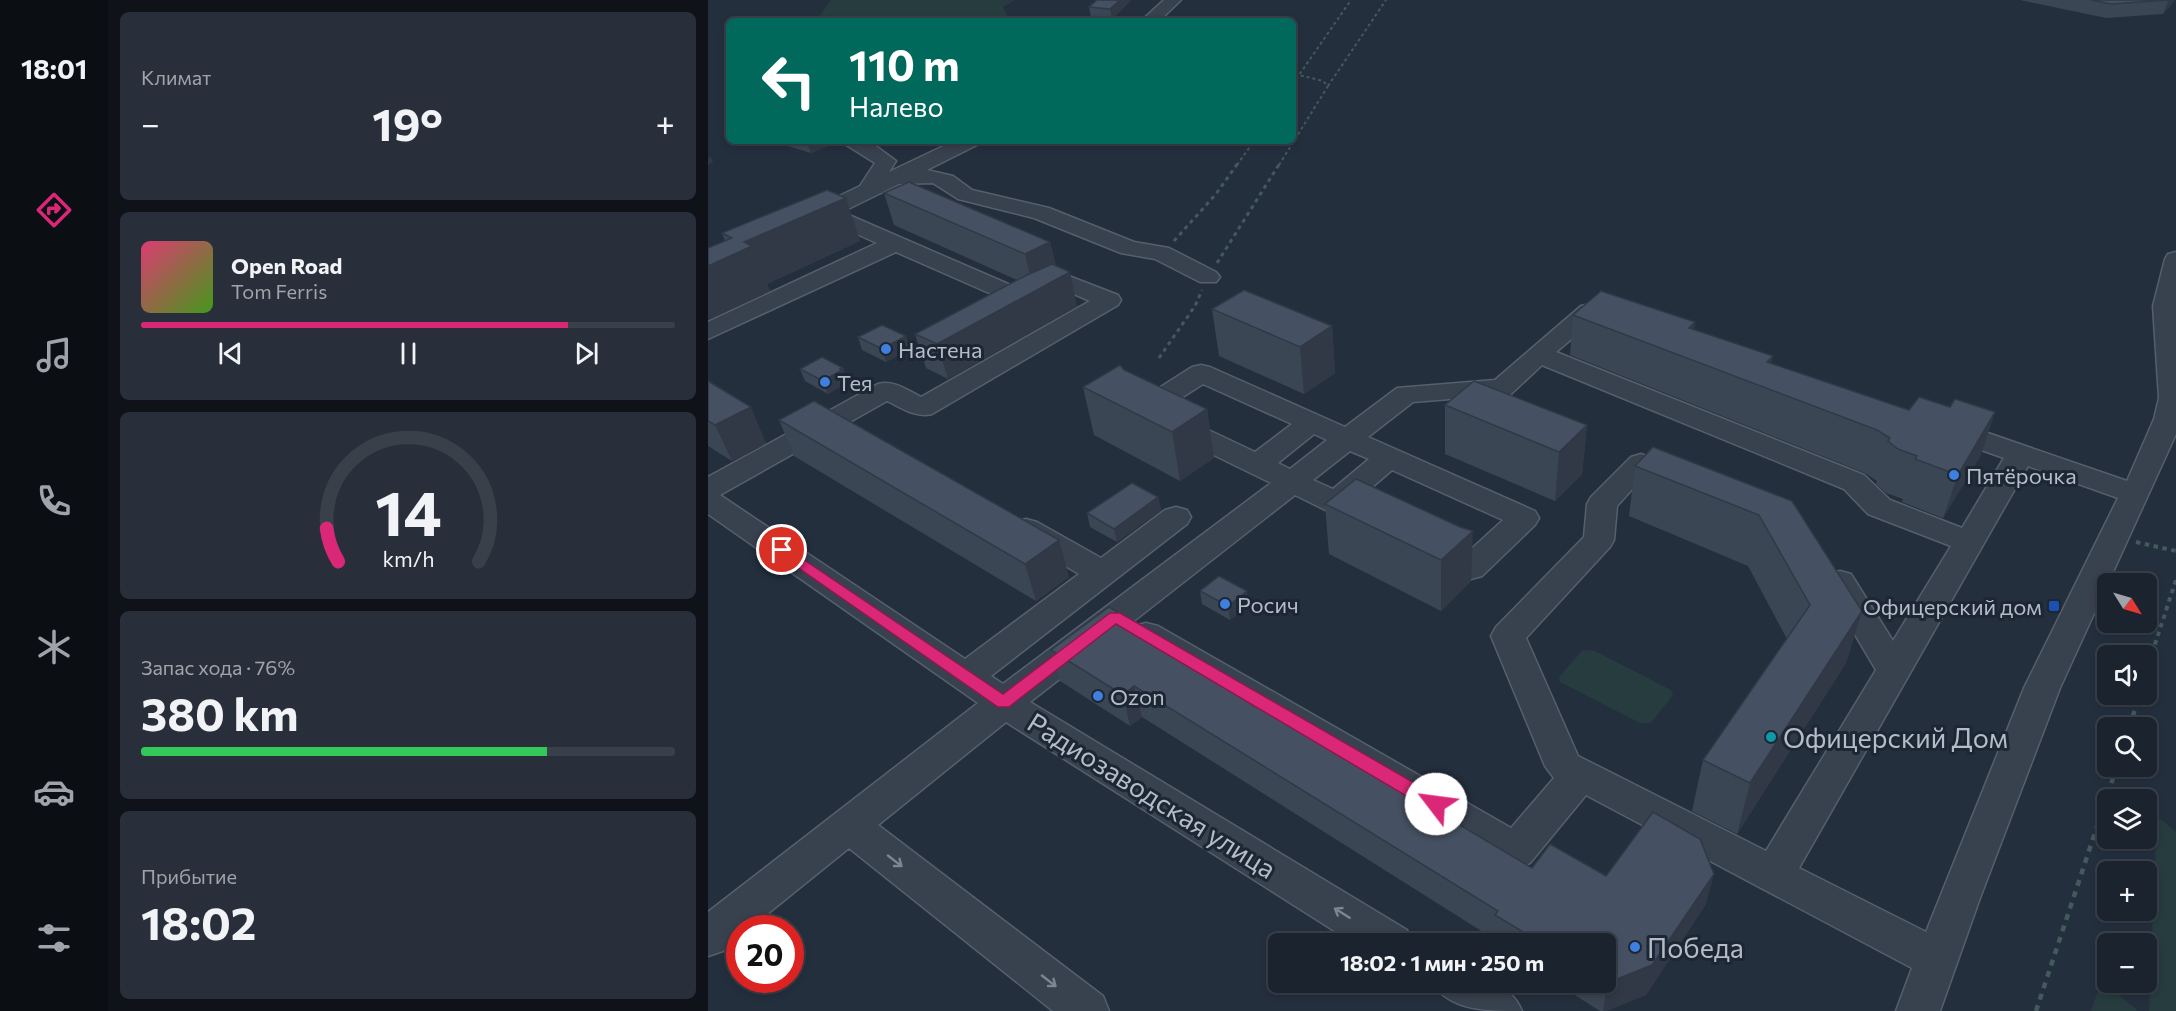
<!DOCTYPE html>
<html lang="ru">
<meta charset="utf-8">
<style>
body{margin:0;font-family:Commissioner,sans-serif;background:#282f3a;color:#f1f3f6;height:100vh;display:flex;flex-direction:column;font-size:22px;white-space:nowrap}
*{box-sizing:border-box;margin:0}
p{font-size:20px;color:#a0a4aa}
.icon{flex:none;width:33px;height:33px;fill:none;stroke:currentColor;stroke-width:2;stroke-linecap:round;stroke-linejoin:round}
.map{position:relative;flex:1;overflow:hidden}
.panel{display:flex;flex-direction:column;gap:12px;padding:12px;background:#0f1319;width:600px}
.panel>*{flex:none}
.banner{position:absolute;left:18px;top:18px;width:570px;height:126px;border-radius:9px;box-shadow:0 3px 9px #0003,0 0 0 2px #39404a;background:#00695c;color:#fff;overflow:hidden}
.needle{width:39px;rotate:127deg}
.fabs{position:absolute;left:1389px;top:573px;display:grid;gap:12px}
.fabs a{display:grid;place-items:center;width:60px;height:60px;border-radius:9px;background:#1b232e;box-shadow:0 3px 9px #0003,0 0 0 2px #39404a;font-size:30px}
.speed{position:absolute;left:18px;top:915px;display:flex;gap:12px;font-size:30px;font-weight:700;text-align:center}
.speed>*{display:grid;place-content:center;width:78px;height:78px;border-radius:50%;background:#1b232e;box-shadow:0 3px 9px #0003,0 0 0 2px #39404a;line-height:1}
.speed .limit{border:9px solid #d22;background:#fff;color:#111}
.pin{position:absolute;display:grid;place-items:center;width:51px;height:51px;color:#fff;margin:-26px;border:3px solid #fff;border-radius:50%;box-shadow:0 2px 6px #0007}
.me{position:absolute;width:66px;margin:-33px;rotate:300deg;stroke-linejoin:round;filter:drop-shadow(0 0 4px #0008)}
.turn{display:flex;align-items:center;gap:21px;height:126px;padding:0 24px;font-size:27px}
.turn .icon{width:78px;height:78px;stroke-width:2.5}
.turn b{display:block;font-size:42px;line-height:51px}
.big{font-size:45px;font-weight:700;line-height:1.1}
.panel .widget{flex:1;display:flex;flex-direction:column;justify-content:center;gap:9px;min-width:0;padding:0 21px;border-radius:9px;background:#282f3a}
.panel .dial{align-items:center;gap:0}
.dial svg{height:156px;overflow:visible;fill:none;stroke:#39404a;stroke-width:7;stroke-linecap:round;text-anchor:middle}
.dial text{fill:#f1f3f6;stroke:none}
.song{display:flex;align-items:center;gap:18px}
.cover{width:72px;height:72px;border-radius:9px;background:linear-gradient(135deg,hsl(340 70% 55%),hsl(100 70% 35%))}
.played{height:6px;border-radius:3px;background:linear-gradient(90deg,#db2777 80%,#39404a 80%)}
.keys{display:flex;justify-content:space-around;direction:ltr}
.heat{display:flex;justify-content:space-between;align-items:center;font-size:33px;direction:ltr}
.charge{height:9px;border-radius:4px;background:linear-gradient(90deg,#34c759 76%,#39404a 0)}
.trip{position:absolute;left:560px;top:933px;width:348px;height:60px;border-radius:9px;background:#1b232e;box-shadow:0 3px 9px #0003,0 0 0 2px #39404a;font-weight:700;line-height:60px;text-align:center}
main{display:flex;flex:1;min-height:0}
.dock{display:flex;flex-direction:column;width:108px;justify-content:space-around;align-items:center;background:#0b0e12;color:#a0a4aa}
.dock .icon{width:42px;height:42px}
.dock .selected{color:#db2777}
.dock b{font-size:27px;color:#f1f3f6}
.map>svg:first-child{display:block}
.green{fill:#263c3f}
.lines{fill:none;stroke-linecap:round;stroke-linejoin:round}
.minor-casing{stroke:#565f6c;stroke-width:3}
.path-far3{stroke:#44595c;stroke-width:2;stroke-dasharray:3 3;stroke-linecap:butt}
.path-far2{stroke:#44595c;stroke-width:3;stroke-dasharray:4 4;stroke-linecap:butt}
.path-far1{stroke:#44595c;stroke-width:4;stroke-dasharray:4.5 4.5;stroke-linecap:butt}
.path{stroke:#44595c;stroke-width:4.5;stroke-dasharray:6 6;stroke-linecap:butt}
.minor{fill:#38414e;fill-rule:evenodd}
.wall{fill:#3b4654}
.shaded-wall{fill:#303945}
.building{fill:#455162;stroke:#303945;stroke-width:1.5}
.oneway{stroke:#7c8592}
.route{fill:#db2777;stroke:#8e194d;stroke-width:1.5}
.shop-dot{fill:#3f7fe0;stroke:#1d2633;stroke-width:2}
.transit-dot{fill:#1a4fb4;stroke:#1d2633;stroke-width:2}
.culture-dot{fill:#0f9aa8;stroke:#1d2633;stroke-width:2}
.labels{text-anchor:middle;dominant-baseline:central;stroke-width:6;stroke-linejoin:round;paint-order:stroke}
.poi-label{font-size:22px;fill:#b4bcc9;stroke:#1d2633;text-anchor:start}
.near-poi-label{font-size:27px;fill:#b4bcc9;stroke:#1d2633;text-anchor:start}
.near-street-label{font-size:27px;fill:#b4bcc9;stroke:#1d2633}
</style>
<main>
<nav class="dock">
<b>18:01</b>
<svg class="icon selected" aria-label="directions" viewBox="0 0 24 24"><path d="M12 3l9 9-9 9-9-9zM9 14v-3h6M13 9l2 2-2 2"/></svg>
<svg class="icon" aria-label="music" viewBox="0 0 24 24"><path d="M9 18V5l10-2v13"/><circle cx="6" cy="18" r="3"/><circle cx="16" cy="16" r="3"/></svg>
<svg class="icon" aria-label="phone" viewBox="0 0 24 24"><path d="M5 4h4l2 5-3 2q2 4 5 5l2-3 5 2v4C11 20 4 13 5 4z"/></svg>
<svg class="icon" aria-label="climate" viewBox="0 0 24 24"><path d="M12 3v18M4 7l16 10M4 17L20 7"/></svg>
<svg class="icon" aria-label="car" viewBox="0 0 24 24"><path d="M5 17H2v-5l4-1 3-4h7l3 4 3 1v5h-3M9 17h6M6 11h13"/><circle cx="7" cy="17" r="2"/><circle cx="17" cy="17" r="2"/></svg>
<svg class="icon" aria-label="filters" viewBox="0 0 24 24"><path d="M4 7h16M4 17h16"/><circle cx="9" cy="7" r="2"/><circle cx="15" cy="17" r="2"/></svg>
</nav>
<section class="panel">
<div class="widget"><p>Климат</p>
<div class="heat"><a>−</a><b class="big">19°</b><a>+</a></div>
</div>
<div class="widget">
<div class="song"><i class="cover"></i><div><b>Open Road</b><p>Tom Ferris</p></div></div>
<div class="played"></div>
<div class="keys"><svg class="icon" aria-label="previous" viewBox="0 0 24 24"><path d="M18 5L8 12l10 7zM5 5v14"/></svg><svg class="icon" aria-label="pause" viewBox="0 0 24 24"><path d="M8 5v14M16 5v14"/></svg><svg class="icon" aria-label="next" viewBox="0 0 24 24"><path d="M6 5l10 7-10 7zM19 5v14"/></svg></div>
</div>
<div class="widget dial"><svg viewBox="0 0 100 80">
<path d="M14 69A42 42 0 1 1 86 69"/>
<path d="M14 69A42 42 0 0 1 8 52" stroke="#db2777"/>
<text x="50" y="56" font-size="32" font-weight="700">14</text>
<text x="50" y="72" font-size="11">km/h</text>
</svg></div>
<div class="widget"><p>Запас хода · 76%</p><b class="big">380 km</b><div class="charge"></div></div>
<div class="widget"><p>Прибытие</p><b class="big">18:02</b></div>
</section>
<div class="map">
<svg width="1468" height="1011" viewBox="0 0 1468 1011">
<rect width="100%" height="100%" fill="#242f3e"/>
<g class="green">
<path d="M123,0h184l-12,7 7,14h-194z"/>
<path d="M879,650l8,1 76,39 2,5 -22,28h-11l-80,-41 -1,-5 23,-26z"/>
<path d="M1449,816l19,16v179h-27z"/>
<path d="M1394,980l36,31h-47z"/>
</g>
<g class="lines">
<g class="minor-casing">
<g id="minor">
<path d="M456,0h17l-22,21h-18z"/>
<path d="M132,141h29l27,20 -7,11 65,-31h26l-3,4 -50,25 26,6 19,14 77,18 85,34 35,6 47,24 4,5 -4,5h-16l-45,-23 -34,-6 -87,-35 -76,-19 -25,-16 -34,1 -57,28 187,81 37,-18 52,20 3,5 -3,5 -186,109c-17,4 -30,-6 -45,-13l-167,94 245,164 114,-85 -64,-38 -4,-7 4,-7 11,-3 11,3 64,36 64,-48 11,-3 11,3 4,7 -4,7 -196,152 12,8 268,-201 -137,-67 -4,-6 4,-6 58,-37 9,-2 9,2 135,60 52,-39 98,-8 86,-74c12,-3 32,0 39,11l-3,5 -9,2 -14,-4 -38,32 308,123 26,25 72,28 42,-70 -68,-24 -4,-6 4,-6 10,-2 10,2 171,59 27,-62 5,-21 -6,-92 12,-47 3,-5 8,-2v182l-116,254 -80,210 -40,113h-44l16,-43 -326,-173 -56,68 -14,5 -14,-5 -368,-219 -5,-9 5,-9 12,-3 12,3 353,202 43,-50 -9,-12 -54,-130 5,-9 88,-90 3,-33 4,-7 40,-40 10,-3 39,15 5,6 -5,6 -10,3 -25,-9 -28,31 -3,34 -4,7 -84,91 52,118 188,95 110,-181 -52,-88 5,-8 11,-3 11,3 42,67 58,-95 -83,-32 -24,-25 -302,-124 -31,29 -98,8 -45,35 167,74 4,7 -4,7 -53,51 -11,3 -11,-3 -165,-81 -265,207 377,228 6,14h-58l-349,-222 -128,103 225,171 6,15h-56l-204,-163 -99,80h-10v9l-17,14 -15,5v-44l270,-209 -270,-189v-37l170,-93c16,-4 29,6 43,13l169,-96 -23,-10c-14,8 -29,20 -46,16l-125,-55 -188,87v-17l169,-79 -52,-23 -13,5 -8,-2 -3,-5 3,-5 56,-27 15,-23zM495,384l89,40 -37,28 -91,-43zM606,434l13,6 -37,29 -12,-6zM642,451l19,8 -36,30 -20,-9zM1320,466l90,32 -94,190 -98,244 -127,-64zM684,470l111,50 -36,33 -111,-52z"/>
<path d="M724,982c36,0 74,-9 90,29 -35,0 -73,0 -90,-29z"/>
</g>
</g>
<g class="path-far3">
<path d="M585,84l6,-9"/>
<path d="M620,86l58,-86"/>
<path d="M529,165l17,-24"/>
<path d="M571,165l49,-79 -5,-5 -24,-6 52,-75"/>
</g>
<g class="path-far2">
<path d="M466,241l42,-47 22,-31"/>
<path d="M509,263l63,-100"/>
<path d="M451,358l36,-52 7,-16"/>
</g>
<g class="path-far1">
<path d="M1428,542l40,9"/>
<path d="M1444,653l24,-73"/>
</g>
<g class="path">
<path d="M1438,673l7,-21"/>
<path d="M1421,728l11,-34"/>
<path d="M1328,1011l81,-245"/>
</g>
<use href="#minor" class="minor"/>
</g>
<g class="wall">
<path d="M389,0h34l-19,19 -21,-2 -2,-10z"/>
<path d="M1312,0h155l-12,14 -57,4z"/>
<path d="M63,141h69l-29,12z"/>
<path d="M176,193l166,49 6,24 21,40 -129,73 -22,-11 -11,-34 102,-54 -123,-55z"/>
<path d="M14,233l138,8 -93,43 3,7 -62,29v-72l17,-7z"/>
<path d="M504,309l120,17 3,47 -31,21 -85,-38z"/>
<path d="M865,315l122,7 -1,7 79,27 -2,8 210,91 -38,63 -41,-16 1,-3 -17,-6 -10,-9 1,-3 -12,-8 -295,-118z"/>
<path d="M150,337l52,12 -24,13 -24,-12z"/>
<path d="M135,368l4,13h-1l1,2 -19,11 -23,-13 -5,-12z"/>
<path d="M416,370l83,39 7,49 -34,23 -86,-46 -11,-48z"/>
<path d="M0,381l58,62 -34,18 -24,-15z"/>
<path d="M737,405l142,20 -5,49 -27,27 -110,-47z"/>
<path d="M71,420l290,157 -33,24 -242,-145z"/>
<path d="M927,466l157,35 70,110 -16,52 -109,171 -45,-23 11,-51 84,-121 -39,-73 -119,-50z"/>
<path d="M648,479l115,102 -30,30 -112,-57 -4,-50z"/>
<path d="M450,497l3,13 -44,32 -27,-15 -3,-14z"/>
<path d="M492,591l49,14 -19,15 -28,-16z"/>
<path d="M471,648l3,12 350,208 74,8 100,28 -60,91 -40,16h-6l-46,-29h51v-38h-111v-5l-352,-222 -12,9 -70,-45 -9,-31z"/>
</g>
<g class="shaded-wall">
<path d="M412,0h11l-19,19 -2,-10z"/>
<path d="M1460,0h7l-12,14 5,-13z"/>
<path d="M103,141h29l-29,12 -4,-10z"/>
<path d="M3,157l2,5 -5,3v-7z"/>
<path d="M138,198l14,43 -93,43 3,7 -62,29v-54l36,-24z"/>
<path d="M342,242l8,33 -25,12 -8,-33z"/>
<path d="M362,272l7,34 -129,73 -11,-35z"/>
<path d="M987,322l-6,37v-31z"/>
<path d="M624,326l3,47 -31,21 -4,-47z"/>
<path d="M198,336l4,13 -24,13 -4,-13z"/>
<path d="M1065,356l-7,32 1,-26z"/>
<path d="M135,368l4,13h-1l1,2 -19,11 -5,-13z"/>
<path d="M43,407l15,36 -34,18 -17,-36z"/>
<path d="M499,409l7,49 -34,23 -8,-49z"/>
<path d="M1287,412l-14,43 -38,63 15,-43z"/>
<path d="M879,425l-5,49 -27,27 4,-49z"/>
<path d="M450,497l3,13 -44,32 -3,-13z"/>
<path d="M765,531l-2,50 -30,30v-51z"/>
<path d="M351,540l10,37 -33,24 -11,-37z"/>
<path d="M539,591l2,14 -19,15 -2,-14z"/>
<path d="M1154,611l-16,52 -109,171 13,-51z"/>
<path d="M471,648l6,31 -13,-25z"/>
<path d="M426,686l8,31 -12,9 -7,-31z"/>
<path d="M1006,874l-8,30 -60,91 -40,16h-3l4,-28z"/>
</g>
<g class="building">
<path d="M389,0h23l-10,9 -21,-2z"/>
<path d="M1383,0h77l-57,4z"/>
<path d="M201,182l141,60 -25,12 -141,-61z"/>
<path d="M119,190l19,8 -102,44 8,4 -44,20v-18l24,-10 -10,-5z"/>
<path d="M344,264l18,8 -133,72 -22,-10 110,-58z"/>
<path d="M536,290l88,36 -32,21 -88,-38z"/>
<path d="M893,291l94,31 -6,6 84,28 -6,6 142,48 10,-13 31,10 5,-8 40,13 -37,63 -43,-16 2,-3 -19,-7 -10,-8 2,-3 -13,-8 -304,-115z"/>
<path d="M174,325l24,11 -24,13 -24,-12z"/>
<path d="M114,357l21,11 -3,1 2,1 -19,11 -23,-12z"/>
<path d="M412,365l4,5 83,39 -35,23 -89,-45z"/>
<path d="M0,381l43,26 -36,18 -7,-4z"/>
<path d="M766,381l113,44 -28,27 -114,-47z"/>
<path d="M106,401l245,139 -34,24 -246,-144z"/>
<path d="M945,447l139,54 70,110 -112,172 -47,-23 107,-155 -51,-90 -124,-49z"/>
<path d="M648,479l104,48 13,4 -32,29 -116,-56z"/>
<path d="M424,483l26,14 -44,32 -27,-16z"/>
<path d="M511,576l28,15 -19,15 -28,-15z"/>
<path d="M401,607l70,41 -7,6 360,214 18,-24 56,32 47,-64 47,27 14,35 -62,91 -45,18 -2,-2v-37h-62l-48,-29 3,-4 -364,-225 -11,9 -72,-45z"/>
</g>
<defs><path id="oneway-shaft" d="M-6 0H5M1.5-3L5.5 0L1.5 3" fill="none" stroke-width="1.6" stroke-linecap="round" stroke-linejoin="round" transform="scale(1.5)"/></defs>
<g class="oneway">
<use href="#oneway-shaft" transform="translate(187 861) rotate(38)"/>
<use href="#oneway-shaft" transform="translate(634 913) rotate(-148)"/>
<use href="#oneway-shaft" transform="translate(341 981) rotate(38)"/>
</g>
<path class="route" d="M74,545l221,149 107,-81h10l322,186 3,5 -3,6 -6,2 -6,-2 -314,-186 -107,83h-11l-221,-154v-6z"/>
<g class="shop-dot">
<circle cx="178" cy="349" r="6"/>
<circle cx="117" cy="382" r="6"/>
<circle cx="1246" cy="475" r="6"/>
<circle cx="517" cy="604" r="6"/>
<circle cx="390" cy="696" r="6"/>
<circle cx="927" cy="947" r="6"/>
</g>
<rect class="transit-dot" x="1340" y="600" width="12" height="12" rx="3"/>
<circle class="culture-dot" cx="1063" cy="737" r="6"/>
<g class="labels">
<g class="poi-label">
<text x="190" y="349">Настена</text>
<text x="129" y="382">Тея</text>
<text x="1258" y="475">Пятёрочка</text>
<text x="529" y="604">Росич</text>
<text x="1334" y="606" text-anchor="end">Офицерский дом</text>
<text x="402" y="696">Ozon</text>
</g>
<g class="near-poi-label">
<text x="1075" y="737">Офицерский Дом</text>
<text x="939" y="947">Победа</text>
</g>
<g class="near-street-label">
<text transform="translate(444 795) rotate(32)">Радиозаводская улица</text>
</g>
</g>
</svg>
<div class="fabs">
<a><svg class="needle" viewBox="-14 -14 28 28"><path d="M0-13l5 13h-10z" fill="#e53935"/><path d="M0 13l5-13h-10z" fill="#a0a4aa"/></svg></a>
<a><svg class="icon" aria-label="sound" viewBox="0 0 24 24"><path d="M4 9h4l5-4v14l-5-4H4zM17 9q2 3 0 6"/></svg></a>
<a><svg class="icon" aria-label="search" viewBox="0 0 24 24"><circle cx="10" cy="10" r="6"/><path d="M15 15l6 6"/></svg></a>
<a><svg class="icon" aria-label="layers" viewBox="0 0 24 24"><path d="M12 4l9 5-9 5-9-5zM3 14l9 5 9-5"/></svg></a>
<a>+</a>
<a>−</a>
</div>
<div class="speed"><div class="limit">20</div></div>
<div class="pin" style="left:74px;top:550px;background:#d93025"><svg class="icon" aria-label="arrive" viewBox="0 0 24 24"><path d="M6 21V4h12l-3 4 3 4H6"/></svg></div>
<svg class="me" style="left:728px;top:804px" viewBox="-20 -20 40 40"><circle r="19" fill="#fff"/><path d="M0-13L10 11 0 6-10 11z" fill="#db2777"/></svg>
<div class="trip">18:02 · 1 мин · 250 m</div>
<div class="banner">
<div class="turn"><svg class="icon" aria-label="left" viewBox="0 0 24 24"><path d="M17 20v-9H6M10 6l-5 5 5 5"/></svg><div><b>110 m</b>Налево</div></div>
</div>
</div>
</main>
